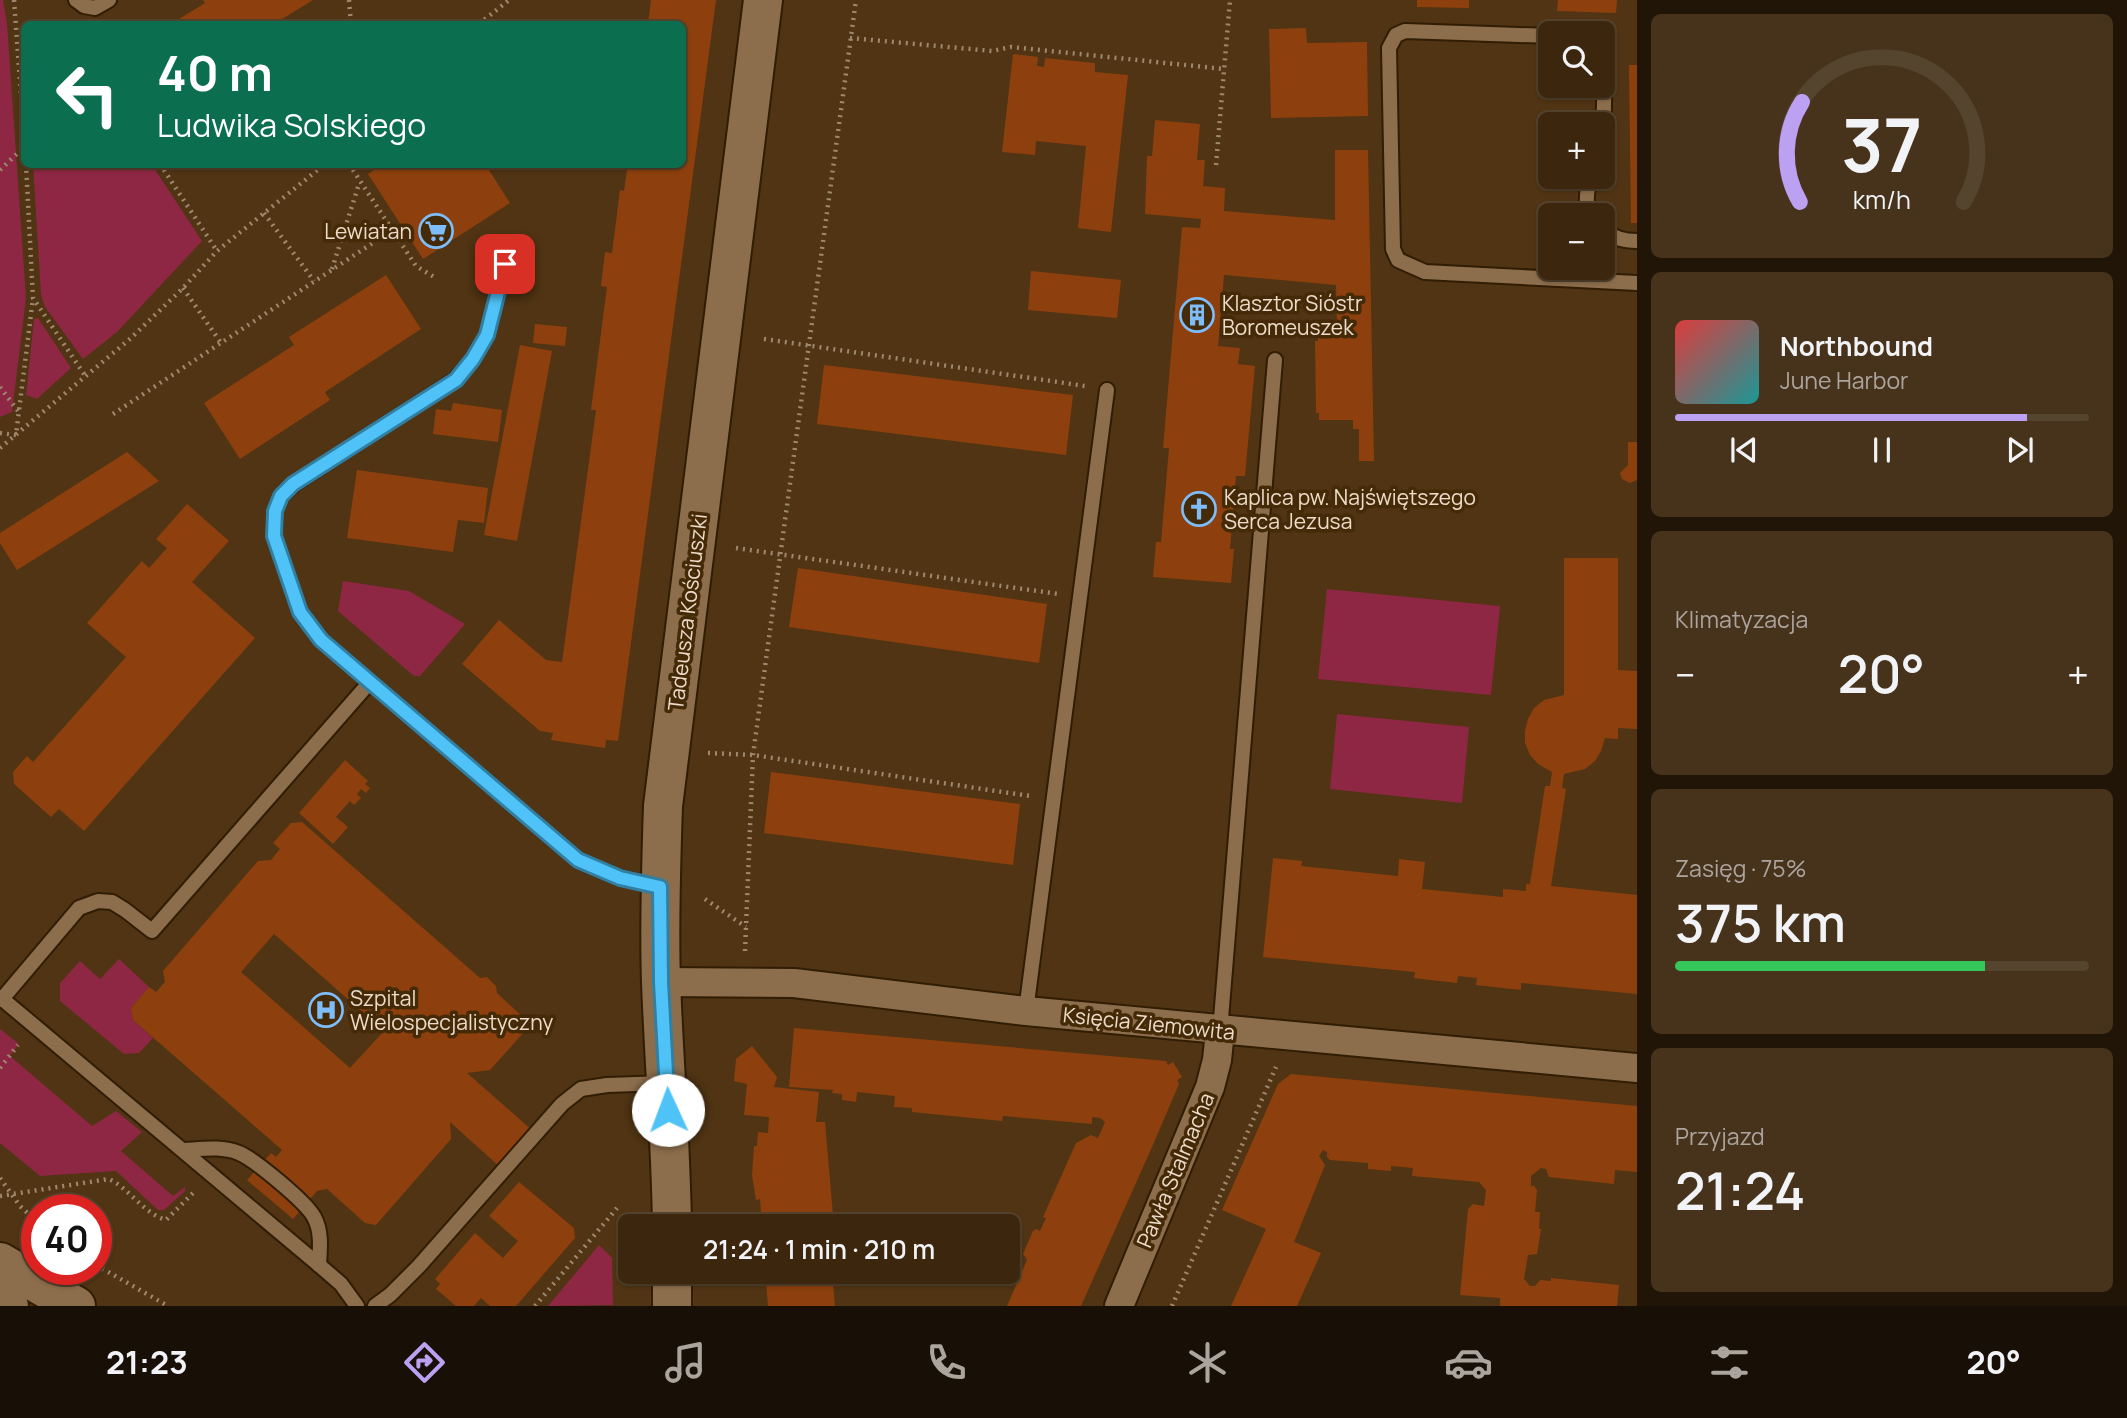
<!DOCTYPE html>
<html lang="pl">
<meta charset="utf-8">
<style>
body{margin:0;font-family:Manrope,sans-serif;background:#47331c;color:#f1f3f6;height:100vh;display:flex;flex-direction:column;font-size:26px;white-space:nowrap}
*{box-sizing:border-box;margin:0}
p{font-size:23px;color:#aca59e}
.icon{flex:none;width:38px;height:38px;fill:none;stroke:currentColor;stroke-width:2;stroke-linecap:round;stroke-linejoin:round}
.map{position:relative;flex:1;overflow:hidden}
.side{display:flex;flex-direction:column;gap:14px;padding:14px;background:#211508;width:490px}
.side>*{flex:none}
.hud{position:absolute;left:21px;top:21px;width:665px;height:147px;border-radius:10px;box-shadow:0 2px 5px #0004,0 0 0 2px #55442e;background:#0b6e4f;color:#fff;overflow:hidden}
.tools{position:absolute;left:1538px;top:21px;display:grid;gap:14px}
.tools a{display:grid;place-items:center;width:77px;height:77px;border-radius:10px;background:#3c270e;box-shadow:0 2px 5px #0004,0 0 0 2px #55442e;font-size:35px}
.speed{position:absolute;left:21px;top:1194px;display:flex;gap:14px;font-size:35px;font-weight:700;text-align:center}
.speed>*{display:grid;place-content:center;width:91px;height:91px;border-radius:50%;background:#3c270e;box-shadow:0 2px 5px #0004,0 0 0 2px #55442e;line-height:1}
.speed .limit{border:10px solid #d22;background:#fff;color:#111}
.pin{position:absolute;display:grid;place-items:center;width:60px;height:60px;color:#fff;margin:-30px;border-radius:14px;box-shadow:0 4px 10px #0006}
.me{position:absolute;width:77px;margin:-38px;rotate:358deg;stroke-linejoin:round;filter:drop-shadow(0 0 5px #0008)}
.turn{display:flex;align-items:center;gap:24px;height:147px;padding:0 21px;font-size:32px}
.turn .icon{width:91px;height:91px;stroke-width:2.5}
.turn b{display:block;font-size:49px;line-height:60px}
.big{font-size:52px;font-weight:600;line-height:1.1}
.side .widget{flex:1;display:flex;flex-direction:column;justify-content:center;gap:10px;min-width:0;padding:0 24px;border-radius:10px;background:#47331c}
.side .dial{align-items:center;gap:0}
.dial svg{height:182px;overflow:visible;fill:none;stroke:#55442e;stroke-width:7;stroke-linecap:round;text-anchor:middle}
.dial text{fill:#f1f3f6;stroke:none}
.song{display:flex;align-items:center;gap:21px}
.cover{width:84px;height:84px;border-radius:10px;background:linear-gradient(135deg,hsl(0 70% 55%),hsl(180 70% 35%))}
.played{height:7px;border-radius:4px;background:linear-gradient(90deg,#bca0f2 85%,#55442e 85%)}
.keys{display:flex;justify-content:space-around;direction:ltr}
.heat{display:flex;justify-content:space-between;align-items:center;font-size:38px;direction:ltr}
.charge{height:10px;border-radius:5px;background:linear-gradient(90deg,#34c759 75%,#55442e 0)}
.trip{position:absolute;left:618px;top:1214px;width:402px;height:70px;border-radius:10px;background:#3c270e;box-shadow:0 2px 5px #0004,0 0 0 2px #55442e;font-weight:600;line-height:70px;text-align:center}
.menu{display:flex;height:112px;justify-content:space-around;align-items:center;background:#181006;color:#aca59e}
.menu .icon{width:49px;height:49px}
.menu .selected{color:#bca0f2}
.menu b{font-size:32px;color:#f1f3f6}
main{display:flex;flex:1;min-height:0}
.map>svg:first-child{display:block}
.green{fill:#8e2744}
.building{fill:#8d400d;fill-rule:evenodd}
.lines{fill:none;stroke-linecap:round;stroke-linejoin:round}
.lane-casing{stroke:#311d04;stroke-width:18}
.street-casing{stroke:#311d04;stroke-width:32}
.secondary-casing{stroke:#311d04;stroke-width:42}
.path{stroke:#9e886e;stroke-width:4.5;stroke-dasharray:2 5;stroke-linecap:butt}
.lane{stroke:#8d6e4c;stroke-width:14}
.street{stroke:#8d6e4c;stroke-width:28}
.secondary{stroke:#8d6e4c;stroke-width:38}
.route-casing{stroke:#337fa1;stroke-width:18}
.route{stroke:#4fc3f7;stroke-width:12}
.labels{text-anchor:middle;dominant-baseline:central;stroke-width:7;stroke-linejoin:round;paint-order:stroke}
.poi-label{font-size:21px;fill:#eddcca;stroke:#452a07;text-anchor:start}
.street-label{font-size:21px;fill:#eddcca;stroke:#452a07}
</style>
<main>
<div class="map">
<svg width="1637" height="1306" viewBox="0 0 1637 1306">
<rect width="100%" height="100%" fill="#503413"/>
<g class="green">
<path d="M0,0h3l4,23 19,275 -14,114 -12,5z"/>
<path d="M33,165h119l50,76 -85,91 -34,27 -38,-52 -4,-12z"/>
<path d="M38,318l33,50 -34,31 -11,-4 8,-76z"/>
<path d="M343,581l66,10 56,33 -45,52h-6l-76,-65z"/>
<path d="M1327,589l173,17 -9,89 -173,-16z"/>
<path d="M1337,714l132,13 -7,76 -132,-14z"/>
<path d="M119,959l30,28 -18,21 2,12 20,18 -14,15 -15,1 -64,-53v-18l20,-22 20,18z"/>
<path d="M0,1029l19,15 -9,12 82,70 24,-15 26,21 -21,19 52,45 12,-9v4l-21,19h-6l-42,-39 -76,5 -40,-33z"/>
<path d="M599,1245l13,13 1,47 -65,1z"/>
</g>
<g class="building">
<path d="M203,0h110l-39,24h-103l34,-21z"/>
<path d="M651,0h65l-98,741 -12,-1 -1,8 -54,-8 2,-7 -13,-2 -78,-67 37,-44 47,40 16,2 34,-252h-5l16,-123 -6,-1 4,-34 7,1 8,-63 4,1 4,-27h54v-140h-34z"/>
<path d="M1417,0h52v8l-52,-1z"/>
<path d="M1558,0h59l-1,13 -59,-2z"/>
<path d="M1306,28l1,15 60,-1 1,74 -97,2 -2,-89z"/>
<path d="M1013,54l25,3 -1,9 7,1 1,-9 50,5v9l33,3 -17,157 -33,-4 8,-82 -50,-5 -1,14 -33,-3z"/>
<path d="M1629,65h8v158h-6z"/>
<path d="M1155,120l45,4 -3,36h8l-2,26 22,2 -1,23 111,9v-70h33l6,311h-15v-32h-6v-9h-34v-7h-3l-1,-72h3v-17l19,-1 -1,-38 -112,-10 -6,71 22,2 -2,16 17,2 -10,110h-9l-6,73h4l-3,34 -78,-6 3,-35h5l8,-94h-6l19,-221 18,1 1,-9 -56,-5 2,-58h5z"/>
<path d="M384,164h101l25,39 -87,56 -55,-85z"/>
<path d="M1031,271l90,9 -4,38 -89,-8z"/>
<path d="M386,275l35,54 -96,63 5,8 -90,59 -36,-56 90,-58 -5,-8z"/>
<path d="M535,324l32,3 -2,19 -32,-3z"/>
<path d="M520,345l32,6 -35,190 -33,-6z"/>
<path d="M824,365l249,30 -7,60 -249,-31z"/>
<path d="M453,403l49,7 -4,32 -65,-8 3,-25 15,2z"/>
<path d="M1628,442h9v38l-7,3 -8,-4 -2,-6 8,-8z"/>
<path d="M127,452l32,29 -142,89 -17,-27v-10z"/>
<path d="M357,470l131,18 -4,35 -26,-3 -5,32 -106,-14z"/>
<path d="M187,504l42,37 -37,41 63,56 -171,193 -25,-22 -8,8 -37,-33 -1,-12 14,-16 6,6 93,-105 -39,-34 55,-62 7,7 18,-20 -11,-9z"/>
<path d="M1564,558h54v112l19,1v58l-19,-1v11l-13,-1 -4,13 -6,10 -10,8 -21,5 -2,14 4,1 -15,97 86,9v99l-116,-11v7l-45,-5 1,-7 -19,-2 -1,7 -43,-5 1,-6 -152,-15 10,-99 29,3 -1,5 97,10 1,-17 26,3 -3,27 81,8v-8l23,2v-7h4l15,-98h5l2,-14 -14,-8 -8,-9 -5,-12v-12l3,-12 6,-11 10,-8 20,-5z"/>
<path d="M798,568l249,36 -8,59 -250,-36z"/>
<path d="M345,760l23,21 -3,3 5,4 -4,5 -5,-4 -4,5 4,4 -7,7 -4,-4 -14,16 12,10 -15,17 -34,-31z"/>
<path d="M771,772l249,32 -7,61 -249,-32z"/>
<path d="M302,822l178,156 7,-1 9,9 1,7 26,24 1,15 -34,38 -23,3 75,66 -32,37 -60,-54 1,17 -75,86 -11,-2 -38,-34 -10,2 -24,28 -46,-39 24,-27 5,4 6,-7 -149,-130 -2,-12 18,-21 7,5 9,-10 -2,-11 95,-110 13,-1 9,-11 -7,-6 18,-20zM274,934l110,97 -34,37 -109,-96z"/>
<path d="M794,1028l372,33 2,4 5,-3 9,15 -5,3 2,4 -27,63 -71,159h-74l20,-46 -4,-6 10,-23 3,-2 4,2 6,-13 -3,-1 33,-74 15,-8 7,3 7,-16 -5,-4 -8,-1v7l-89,-8 -1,5 -90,-9v-4l-18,-1 1,-11 -38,-4 -1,10 -14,-2v-6l-10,-1 1,-3 -44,-3z"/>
<path d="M752,1046l25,31 -3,10 45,5 -3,30h9l9,105h-72l-2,-28 -4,1 -4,-25 2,-29h3l1,-14 10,1 1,-16 -25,-2 3,-31 -13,-3 2,-22z"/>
<path d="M1291,1074l346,32v66l-22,-2 -1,14 -65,-7 -3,-8 -5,-1 -10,8v10h3l3,4 -2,22h5l-1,17h2l-4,25 -9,1 -4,24 6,7h5l5,-6 11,1v-3l68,7 -2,21h-117v-8l-40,-3 8,-86 5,-5 11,2 2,-16 -7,-8 -67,-6 1,-8 -22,-2v5l-23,-2v-6l-38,-3 -3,-3v-5l-4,-2 -4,6 6,9 -31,77 27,11 -24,53h-66l35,-77 -44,-19 56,-126z"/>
<path d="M519,1182l55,46 1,10 -59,68h-26l-9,-8 -7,8h-18l-20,-17 4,-5 -5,-5 40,-46 28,25 15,-17 -29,-25z"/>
<path d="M762,1272h76l1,12h-6l2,22h-67l-2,-24 -3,1z"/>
</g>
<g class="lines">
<g class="lane-casing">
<g id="lane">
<path d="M76,0l8,6 11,2 14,-8"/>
<path d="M1550,36l-145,-5 -9,4 -7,13 4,201 5,11 27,12 212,11"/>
<path d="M1603,49l2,4 -2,100"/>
<path d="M1591,177c-4,12 -7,27 0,38"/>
<path d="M1603,230c10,8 21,11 34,11"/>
<path d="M505,264l-18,71 -14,24 -18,21 -161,104 -13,12 -6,15 -1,25 26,76 21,28 257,220 42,18 39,8"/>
<path d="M0,997l319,268 22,19 16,22"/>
<path d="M2,999l77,-91 19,-7 14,1 13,8 27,21 218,-249"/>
<path d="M1026,1011l81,-621"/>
<path d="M1220,1031l55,-671"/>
<path d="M185,1150c17,-1 37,-4 54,3 15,6 67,49 75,64 8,14 6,32 5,48"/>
<path d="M375,1306l15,-11 29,-29 143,-162 19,-15 26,-4 59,-2"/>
</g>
</g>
<g class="street-casing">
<g id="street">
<path d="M661,982l133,1 232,28 611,57"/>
<path d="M1119,1306l91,-219 7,-27 3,-29"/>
</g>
</g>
<g class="secondary-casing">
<g id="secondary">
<path d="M672,1227c-1,-82 -8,-164 -11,-245 -2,-59 0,-118 2,-176l100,-806"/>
<path d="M0,1262l76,44"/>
<path d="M672,1272v34"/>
<path d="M0,1297l9,9"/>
</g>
</g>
<g class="path">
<path d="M14,0l10,136"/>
<path d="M349,0l2,24"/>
<path d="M479,24l30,-24"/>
<path d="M850,38l142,13 19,-4 213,22"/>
<path d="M26,164l7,134 53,79"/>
<path d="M160,164l57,87"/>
<path d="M349,164l67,102 18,11"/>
<path d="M1216,165l14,-165"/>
<path d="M0,170l24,-23"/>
<path d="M264,213l50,68"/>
<path d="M332,269l27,-85"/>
<path d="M183,288l38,55"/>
<path d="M764,339l321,47"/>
<path d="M0,387l18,24"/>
<path d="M113,414l278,-183"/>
<path d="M0,433l16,2 17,-137"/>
<path d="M0,448l131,-110 52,-50 34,-37 108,-87"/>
<path d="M736,548l322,46"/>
<path d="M708,753l45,2 277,41"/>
<path d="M705,899l41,28"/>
<path d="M745,951l8,-196 103,-755"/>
<path d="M0,1068l18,-23"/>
<path d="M0,1178l20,28 17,16"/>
<path d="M0,1196l109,-17c21,10 34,34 57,41l28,-28"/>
<path d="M96,1265l72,41"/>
<path d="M535,1306l82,-98"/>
<path d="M1172,1306l104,-239"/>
</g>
<use href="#lane" class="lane"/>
<use href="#street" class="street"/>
<use href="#secondary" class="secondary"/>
</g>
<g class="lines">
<g class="route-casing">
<path id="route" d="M505,264l-18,71 -14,24 -17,21 -163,104 -12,12 -6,15 -1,25 26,76 21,28 257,220 42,18 40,9 1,95 7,128"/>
</g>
<use href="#route" class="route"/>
</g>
<defs>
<g id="supermarket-ring" transform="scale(1.75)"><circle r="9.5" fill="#452a07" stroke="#7ebdf9" stroke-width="1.5"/><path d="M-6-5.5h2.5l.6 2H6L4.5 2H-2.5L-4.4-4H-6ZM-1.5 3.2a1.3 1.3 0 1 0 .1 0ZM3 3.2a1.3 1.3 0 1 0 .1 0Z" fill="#7ebdf9"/></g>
<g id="building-ring" transform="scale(1.75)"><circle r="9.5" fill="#452a07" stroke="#7ebdf9" stroke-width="1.5"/><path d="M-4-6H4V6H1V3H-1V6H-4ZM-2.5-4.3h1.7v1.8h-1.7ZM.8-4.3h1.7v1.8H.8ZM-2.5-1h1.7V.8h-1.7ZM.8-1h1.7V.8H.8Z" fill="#7ebdf9"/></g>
<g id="church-ring" transform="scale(1.75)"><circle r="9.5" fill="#452a07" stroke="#7ebdf9" stroke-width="1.5"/><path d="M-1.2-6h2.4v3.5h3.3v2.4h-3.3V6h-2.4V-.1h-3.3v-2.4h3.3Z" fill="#7ebdf9"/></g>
<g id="hospital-ring" transform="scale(1.75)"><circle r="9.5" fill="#452a07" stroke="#7ebdf9" stroke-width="1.5"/><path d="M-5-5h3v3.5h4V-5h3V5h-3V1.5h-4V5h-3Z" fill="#7ebdf9"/></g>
</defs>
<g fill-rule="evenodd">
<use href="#supermarket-ring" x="436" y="231"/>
<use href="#building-ring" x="1197" y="315"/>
<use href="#church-ring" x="1199" y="509"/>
<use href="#hospital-ring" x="326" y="1010"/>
</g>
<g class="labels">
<g class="poi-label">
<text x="412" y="231" text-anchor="end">Lewiatan</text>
<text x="1222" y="303">Klasztor Sióstr<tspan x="1222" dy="24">Boromeuszek</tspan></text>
<text x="1224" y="497">Kaplica pw. Najświętszego<tspan x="1224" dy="24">Serca Jezusa</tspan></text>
<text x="350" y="998">Szpital<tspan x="350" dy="24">Wielospecjalistyczny</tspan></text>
</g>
<g class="street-label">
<text transform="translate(687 612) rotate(-83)">Tadeusza Kościuszki</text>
<text transform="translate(1149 1023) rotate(6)">Księcia Ziemowita</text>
<text transform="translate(1175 1170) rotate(-67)">Pawła Stalmacha</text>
</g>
</g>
</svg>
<div class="tools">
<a><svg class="icon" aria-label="search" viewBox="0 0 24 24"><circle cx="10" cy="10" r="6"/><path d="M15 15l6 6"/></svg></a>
<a>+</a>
<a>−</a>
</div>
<div class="speed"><div class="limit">40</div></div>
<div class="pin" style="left:505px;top:264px;background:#d93025"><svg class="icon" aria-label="arrive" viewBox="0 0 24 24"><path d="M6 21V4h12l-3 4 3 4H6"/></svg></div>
<svg class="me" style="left:668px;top:1110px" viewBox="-20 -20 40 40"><circle r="19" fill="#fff"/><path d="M0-13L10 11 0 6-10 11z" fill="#4fc3f7"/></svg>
<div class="trip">21:24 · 1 min · 210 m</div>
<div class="hud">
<div class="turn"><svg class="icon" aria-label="left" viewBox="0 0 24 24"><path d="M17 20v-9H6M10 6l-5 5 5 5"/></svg><div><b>40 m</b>Ludwika Solskiego</div></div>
</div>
</div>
<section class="side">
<div class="widget dial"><svg viewBox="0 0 100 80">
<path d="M14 69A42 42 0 1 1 86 69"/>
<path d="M14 69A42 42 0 0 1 15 25" stroke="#bca0f2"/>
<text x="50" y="56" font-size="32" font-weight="700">37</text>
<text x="50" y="72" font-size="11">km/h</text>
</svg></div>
<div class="widget">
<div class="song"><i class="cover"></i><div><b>Northbound</b><p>June Harbor</p></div></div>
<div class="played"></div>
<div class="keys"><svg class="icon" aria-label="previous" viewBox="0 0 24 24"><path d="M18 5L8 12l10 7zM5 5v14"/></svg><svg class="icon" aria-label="pause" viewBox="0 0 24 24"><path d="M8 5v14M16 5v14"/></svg><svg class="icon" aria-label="next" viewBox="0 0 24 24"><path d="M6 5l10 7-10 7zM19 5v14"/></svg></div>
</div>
<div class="widget"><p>Klimatyzacja</p>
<div class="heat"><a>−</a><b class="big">20°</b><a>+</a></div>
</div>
<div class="widget"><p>Zasięg · 75%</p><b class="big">375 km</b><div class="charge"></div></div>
<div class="widget"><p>Przyjazd</p><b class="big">21:24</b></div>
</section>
</main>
<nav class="menu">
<b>21:23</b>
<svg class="icon selected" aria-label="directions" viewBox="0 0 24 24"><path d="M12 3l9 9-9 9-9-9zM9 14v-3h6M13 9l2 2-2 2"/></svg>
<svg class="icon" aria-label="music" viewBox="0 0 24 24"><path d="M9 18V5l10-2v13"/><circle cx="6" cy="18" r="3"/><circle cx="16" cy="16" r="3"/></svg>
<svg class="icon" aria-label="phone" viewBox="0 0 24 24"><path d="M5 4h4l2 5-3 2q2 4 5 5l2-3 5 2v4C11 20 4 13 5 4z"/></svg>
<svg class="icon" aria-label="climate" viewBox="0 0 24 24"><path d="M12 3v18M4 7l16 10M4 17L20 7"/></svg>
<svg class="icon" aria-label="car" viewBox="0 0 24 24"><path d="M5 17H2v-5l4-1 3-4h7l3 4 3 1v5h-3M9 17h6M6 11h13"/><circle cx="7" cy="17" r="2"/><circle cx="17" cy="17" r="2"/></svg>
<svg class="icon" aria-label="filters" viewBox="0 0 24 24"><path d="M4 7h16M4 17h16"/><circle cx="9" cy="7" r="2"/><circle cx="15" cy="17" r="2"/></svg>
<b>20°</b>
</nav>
